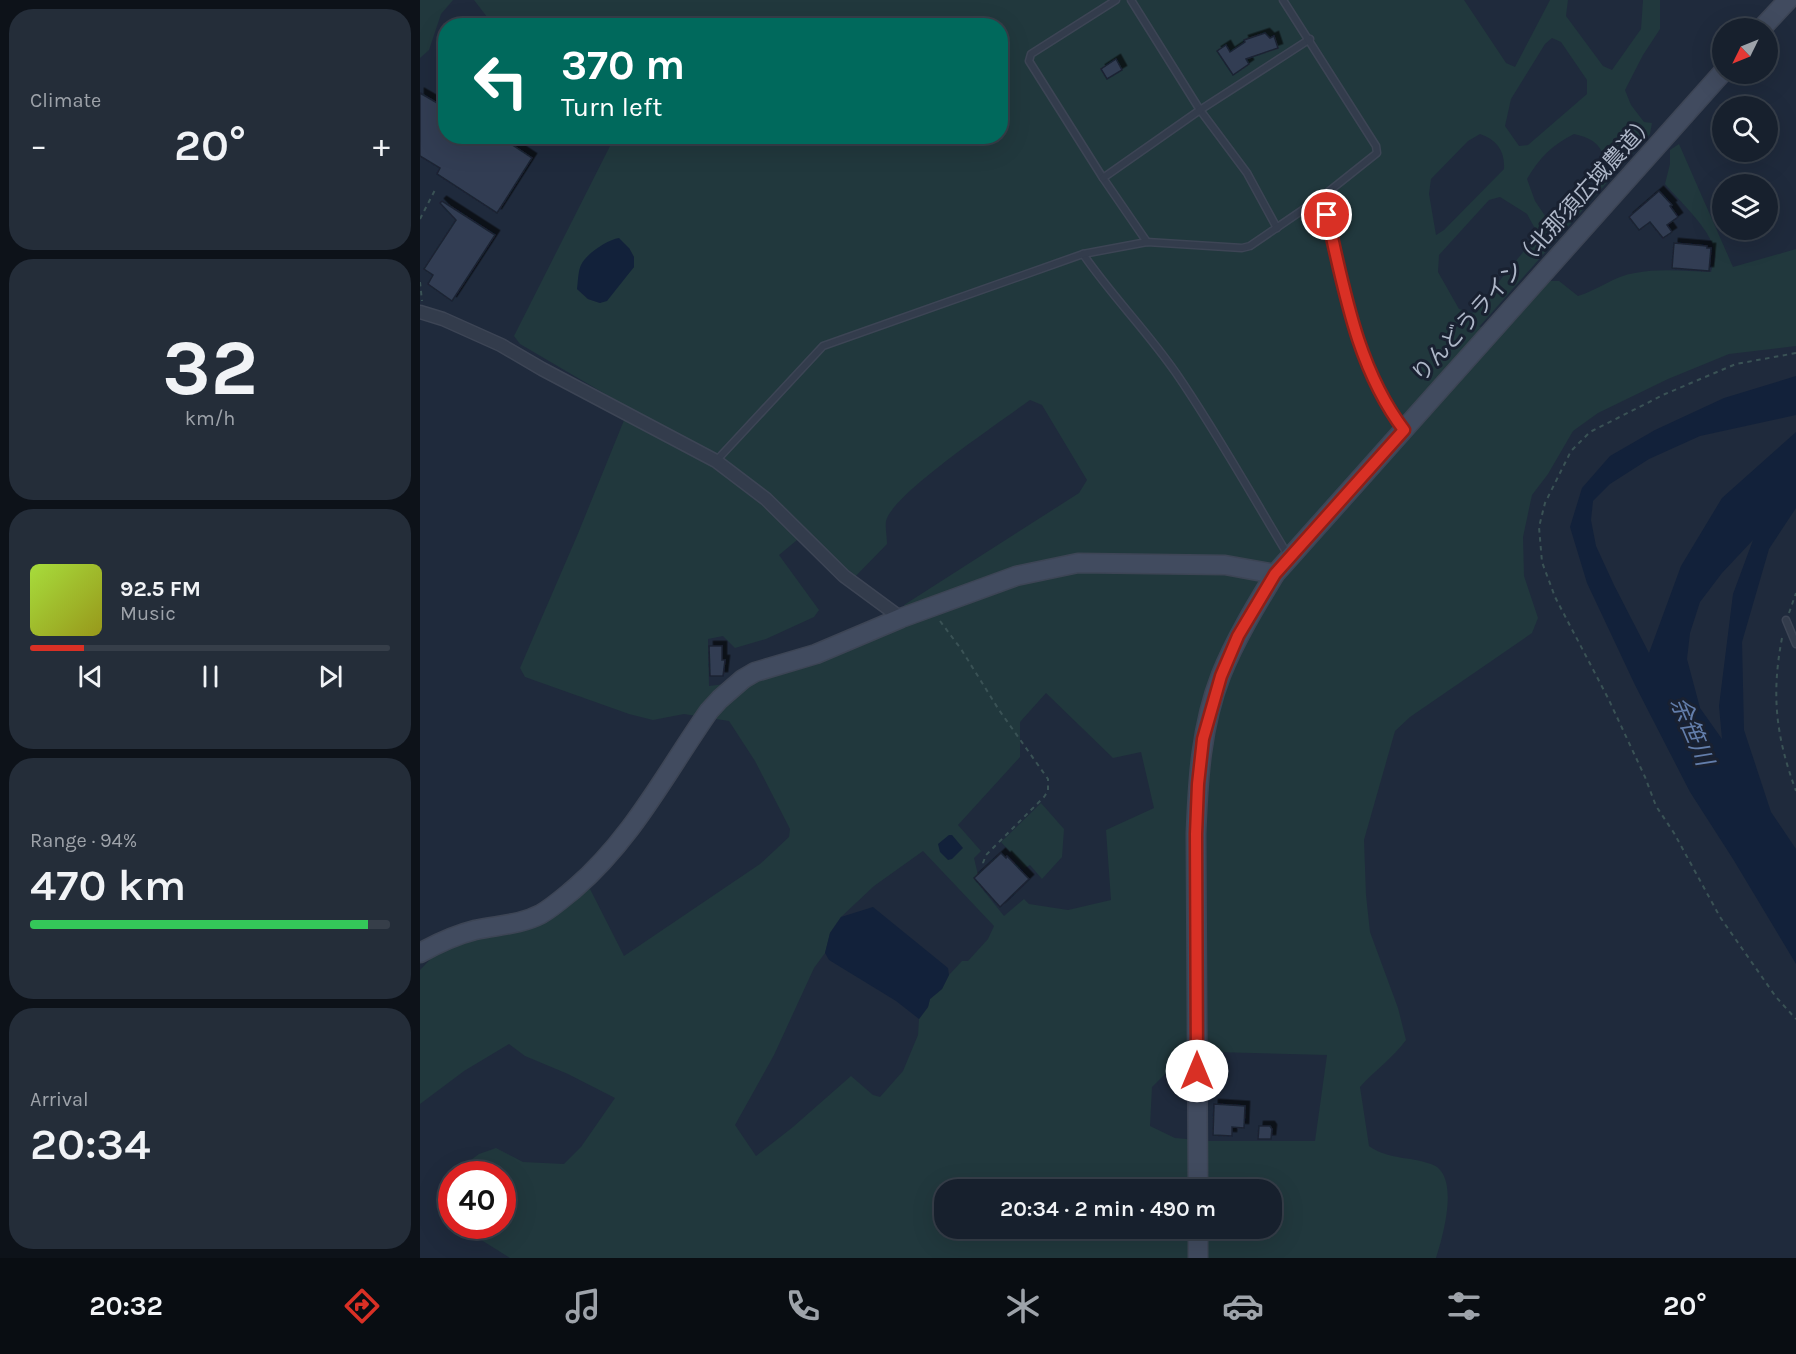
<!DOCTYPE html>
<meta charset="utf-8">
<style>
body{margin:0;font-family:Karla,"Noto Sans JP",sans-serif;background:#242d39;color:#f1f3f6;height:100vh;display:flex;flex-direction:column;font-size:22px;white-space:nowrap}
*{box-sizing:border-box;margin:0}
p{font-size:20px;color:#9ea3aa}
.icon{flex:none;width:33px;height:33px;fill:none;stroke:currentColor;stroke-width:2;stroke-linecap:round;stroke-linejoin:round}
.map{position:relative;flex:1;overflow:hidden}
.panel{display:flex;flex-direction:column;gap:9px;padding:9px;background:#0d1219;width:420px}
.panel>*{flex:none}
.hud{position:absolute;left:18px;top:18px;width:570px;height:126px;border-radius:24px;box-shadow:0 6px 24px #0002,0 0 0 2px #363e49;background:#00695c;color:#fff;overflow:hidden}
.needle{width:39px;rotate:227deg}
.fabs{position:absolute;left:1292px;top:18px;display:grid;gap:12px}
.fabs a{display:grid;place-items:center;width:66px;height:66px;border-radius:50%;background:#17202d;box-shadow:0 6px 24px #0002,0 0 0 2px #363e49;font-size:30px}
.speed{position:absolute;left:18px;top:1161px;display:flex;gap:12px;font-size:30px;font-weight:700;text-align:center}
.speed>*{display:grid;place-content:center;width:78px;height:78px;border-radius:50%;background:#17202d;box-shadow:0 6px 24px #0002,0 0 0 2px #363e49;line-height:1}
.speed .limit{border:9px solid #d22;background:#fff;color:#111}
.pin{position:absolute;display:grid;place-items:center;width:51px;height:51px;color:#fff;margin:-26px;border:3px solid #fff;border-radius:50%;box-shadow:0 2px 6px #0007}
.me{position:absolute;width:66px;margin:-33px;rotate:0deg;stroke-linejoin:round;filter:drop-shadow(0 0 4px #0008)}
.turn{display:flex;align-items:center;gap:21px;height:126px;padding:0 24px;font-size:27px}
.turn .icon{width:78px;height:78px;stroke-width:2.5}
.turn b{display:block;font-size:42px;line-height:51px}
.big{font-size:45px;font-weight:600;line-height:1.1}
.panel .card{flex:1;display:flex;flex-direction:column;justify-content:center;gap:9px;min-width:0;padding:0 21px;border-radius:24px;background:#242d39}
.panel .dial{align-items:center;gap:0}
.dial b{font-size:78px;line-height:1}
.song{display:flex;align-items:center;gap:18px}
.cover{width:72px;height:72px;border-radius:9px;background:linear-gradient(135deg,hsl(80 70% 55%),hsl(60 70% 35%))}
.played{height:6px;border-radius:3px;background:linear-gradient(90deg,#d93025 15%,#363e49 15%)}
.keys{display:flex;justify-content:space-around;direction:ltr}
.heat{display:flex;justify-content:space-between;align-items:center;font-size:33px;direction:ltr}
.charge{height:9px;border-radius:4px;background:linear-gradient(90deg,#34c759 94%,#363e49 0)}
.trip{position:absolute;left:514px;top:1179px;width:348px;height:60px;border-radius:24px;background:#17202d;box-shadow:0 6px 24px #0002,0 0 0 2px #363e49;font-weight:600;line-height:60px;text-align:center}
.dock{display:flex;height:96px;justify-content:space-around;align-items:center;background:#090d12;color:#9ea3aa}
.dock .icon{width:42px;height:42px}
.dock .on{color:#d93025}
.dock b{font-size:27px;color:#f1f3f6}
main{display:flex;flex:1;min-height:0}
.map>svg:first-child{display:block}
.green{fill:#21383d;fill-rule:evenodd}
.water{fill:#12213a;fill-rule:evenodd}
.building{fill:#313e52;stroke:#1b2333;stroke-width:1.5;filter:url(#shadow)}
.lines{fill:none;stroke-linecap:round;stroke-linejoin:round}
.lane-casing{stroke:#3d4555;stroke-width:9}
.street-casing{stroke:#3d4555;stroke-width:15}
.secondary-casing{stroke:#3d4555;stroke-width:21}
.path{stroke:#3a5255;stroke-width:2;stroke-dasharray:4.5 4.5;stroke-linecap:butt}
.lane{stroke:#333c4c;stroke-width:6}
.street{stroke:#333c4c;stroke-width:12}
.secondary{stroke:#414b5f;stroke-width:18}
.route-casing{stroke:#8d1f18;stroke-width:15}
.route{stroke:#d93025;stroke-width:10}
.labels{text-anchor:middle;dominant-baseline:central;stroke-width:6;stroke-linejoin:round;paint-order:stroke}
.street-label{font-size:22px;fill:#aeb7c8;stroke:#192131}
.water-label{font-size:24px;font-style:italic;fill:#637eab;stroke:#192131}
</style>
<main>
<section class="panel">
<div class="card"><p>Climate</p>
<div class="heat"><a>−</a><b class="big">20°</b><a>+</a></div>
</div>
<div class="card dial"><b>32</b><p>km/h</p></div>
<div class="card">
<div class="song"><i class="cover"></i><div><b>92.5 FM</b><p>Music</p></div></div>
<div class="played"></div>
<div class="keys"><svg class="icon" aria-label="previous" viewBox="0 0 24 24"><path d="M18 5L8 12l10 7zM5 5v14"/></svg><svg class="icon" aria-label="pause" viewBox="0 0 24 24"><path d="M8 5v14M16 5v14"/></svg><svg class="icon" aria-label="next" viewBox="0 0 24 24"><path d="M6 5l10 7-10 7zM19 5v14"/></svg></div>
</div>
<div class="card"><p>Range · 94%</p><b class="big">470 km</b><div class="charge"></div></div>
<div class="card"><p>Arrival</p><b class="big">20:34</b></div>
</section>
<div class="map">
<svg width="1376" height="1258" viewBox="0 0 1376 1258">
<defs>
<filter id="shadow"><feDropShadow dx="4.5" dy="-4.5" stdDeviation="0" flood-color="#0009"/></filter>
</defs>
<rect width="100%" height="100%" fill="#1f2a3c"/>
<g class="green">
<path d="M0,0h33l-12,14 -12,36 -9,8z"/>
<path d="M54,0h990l42,63 9,4 35,-67h18l-2,16 37,50 9,4 29,-41 2,-29h17v29l-17,26 -18,35 6,15 13,17 8,1 -2,11 -171,193 25,-4 45,-42h10l19,15c20,-6 36,-20 57,-23 24,-5 51,-2 76,-1 1,-5 4,-10 4,-14 2,-24 -35,-56 -50,-74l5,-20v-14l9,-6 54,123 63,-18v97l-67,8 -61,25 -70,34 -25,18 -25,43 -16,21 -9,42 1,39 14,42 -6,15 -122,84 -15,14 -31,109 2,55 4,37 28,76 8,32c-13,18 -31,30 -46,47l9,59c20,14 39,10 62,18 30,10 12,72 5,94h-926l-51,-32h43v-52h-50l27,-20 17,-6 27,14 41,2 17,-17 34,-49 -47,-24 -43,-18 -16,-12 -45,27 -44,33v-134l26,-27 144,-54 34,67 136,-92 29,-27 1,-8 -35,-68 -26,-40 -45,-7 -31,6 -24,-6 -104,-37 -5,-9 57,-132 52,-128 -109,-64 -6,-8 96,-190 -9,-9 399,-1v-110h-506zM1132,38l9,4 26,38v14l-59,51 -9,1 -14,-20 6,-27 34,-55zM1060,134c17,6 25,17 24,35l-60,61 -8,5 -7,-41 2,-15 37,-38zM1154,134c22,5 26,11 34,31l-11,22 -33,34 -10,8 -19,-28 -8,-22c12,-21 25,-34 47,-45zM1080,197l27,17 11,20 -65,79 -14,-4 -21,-37 1,-17 50,-55zM209,248l5,9v10l-34,36 -12,-4 -11,-10zM610,400l12,5 45,75 -8,13 -175,112 -1,16 -170,62 -24,3 -1,-47 15,-3 12,12 31,-9 48,-22 5,-7 -40,-55 18,-15 52,43 38,-39c0,-7 -2,-17 -1,-23 6,-27 117,-101 144,-121zM626,693l67,65 28,-6 13,56 -48,22 5,70 -43,10 -39,-6 -5,-5 -20,17 -28,-35 2,-6 -4,-17 7,-7 -23,-26 62,-68v-35zM503,851l71,75 -6,13 -20,22h-6l-13,14 -7,14 -12,10 -2,8 -9,12 -1,16 -15,36 -23,26 -7,-2 -22,-19 -58,51 -37,29 -21,-31 39,-70 40,-87 11,-15 5,-20 11,-16 33,-31zM794,1052l113,3 -12,86h-105l-35,-3 -25,-12 2,-39 20,-20zM525,1190h327v38h-327z"/>
<path d="M621,803l23,26 -2,28 -20,22 -12,-14 -5,3 -24,-26z"/>
</g>
<g class="water">
<path d="M199,238l10,10 5,9v10l-27,34 -7,2 -12,-4 -11,-10c1,-7 1,-18 4,-24 5,-11 26,-25 38,-27z"/>
<path d="M1376,376v39l-96,21 -51,23 -39,25 -17,17 -2,19 5,26 18,39 35,68 32,-87 41,-68 74,-66v76l-27,41 -27,93 2,88 27,82 25,37v115l-63,-105 -43,-67 -55,-107 -48,-102 -17,-56 12,-39 28,-32 45,-26 69,-32zM1333,540l-20,54 -14,112 3,33 -22,-31 -13,-49 3,-26 10,-31 22,-29z"/>
<path d="M529,835h3l11,13 -11,11 -4,1 -8,-8 -2,-8z"/>
<path d="M453,907l75,61 1,7 -7,14 -12,10 -2,8 -9,12 -23,-18 -67,-41 -4,-7 5,-20 11,-16z"/>
</g>
<g class="building">
<path d="M845,33l5,5 4,-2 4,12 -32,11 3,5 -16,11 -16,-24 9,-6 4,7 15,-10 -1,-2z"/>
<path d="M696,59l6,11 -15,9 -6,-10z"/>
<path d="M0,93l26,15v28h53l33,22 -35,55 -60,-39 3,-6 -20,-12z"/>
<path d="M1239,191l13,14 -2,1 8,11 -11,8 5,7 -9,6 -13,-16 -11,8 -10,-13z"/>
<path d="M22,201l53,34 -43,66 -24,-17 5,-9 -9,-6 32,-49 -16,-17z"/>
<path d="M1254,243l33,3v2h4l-2,23 -37,-3z"/>
<path d="M289,646h13v14h3l-2,16h-13z"/>
<path d="M581,853l5,5 1,-2 22,23 -29,28 -26,-29z"/>
<path d="M794,1104l31,2 -1,22 -12,-1v9l-19,-1z"/>
<path d="M839,1126h11l2,3 -1,10h-13z"/>
</g>
<g class="lines">
<g class="lane-casing">
<g id="lane">
<path d="M696,0l-85,54 -2,7 74,117 44,64"/>
<path d="M711,0l69,110 47,63 30,55"/>
<path d="M683,178l97,-68 110,-71"/>
<path d="M903,196c18,79 30,166 80,232"/>
<path d="M663,254c28,41 64,77 93,119 40,58 75,121 112,182"/>
<path d="M296,461l107,-115 260,-92 64,-12 95,6 8,-2 73,-50 54,-43 -1,-7 -93,-146"/>
<path d="M1366,620l10,24"/>
</g>
</g>
<g class="street-casing">
<path id="street" d="M0,312l23,7 58,26 41,24 174,92 50,38 78,77 57,42"/>
</g>
<g class="secondary-casing">
<g id="secondary">
<path d="M1342,28l26,-28"/>
<path d="M0,953c18,-10 35,-18 55,-23 22,-5 45,-5 66,-16 12,-7 22,-16 33,-25 59,-51 91,-115 135,-178l11,-12 23,-20 12,-7 61,-18 85,-36 115,-42 62,-13 147,2 50,9"/>
<path d="M778,1190l-2,-356c2,-54 5,-108 25,-159 14,-35 34,-68 54,-101l447,-501"/>
<path d="M778,1258v-30"/>
</g>
</g>
<g class="path">
<path d="M0,219l15,-29"/>
<path d="M0,282l2,19"/>
<path d="M1376,353l-60,11 -71,30 -75,38 -19,19 -26,52 -6,24 3,35 13,35 53,101 37,79 11,29 18,27 46,84 56,80 20,22"/>
<path d="M1369,613l7,-20"/>
<path d="M520,621l21,28 38,61 49,69v12l-4,6 -58,58 -3,8v4"/>
<path d="M1362,638c-11,57 -6,99 14,153"/>
</g>
<use href="#lane" class="lane"/>
<use href="#street" class="street"/>
<use href="#secondary" class="secondary"/>
</g>
<g class="lines">
<g class="route-casing">
<path id="route" d="M777,1071l-1,-237 2,-50 5,-45 18,-63 17,-40 37,-62 129,-144c-47,-62 -60,-141 -77,-215"/>
</g>
<use href="#route" class="route"/>
</g>
<g class="labels">
<g class="street-label">
<text transform="translate(1114 248) rotate(-48)">りんどうライン（北那須広域農道）</text>
</g>
<g class="water-label">
<text transform="translate(1272 731) rotate(67)">余笹川</text>
</g>
</g>
</svg>
<div class="fabs">
<a><svg class="needle" viewBox="-14 -14 28 28"><path d="M0-13l5 13h-10z" fill="#e53935"/><path d="M0 13l5-13h-10z" fill="#9ea3aa"/></svg></a>
<a><svg class="icon" aria-label="search" viewBox="0 0 24 24"><circle cx="10" cy="10" r="6"/><path d="M15 15l6 6"/></svg></a>
<a><svg class="icon" aria-label="layers" viewBox="0 0 24 24"><path d="M12 4l9 5-9 5-9-5zM3 14l9 5 9-5"/></svg></a>
</div>
<div class="speed"><div class="limit">40</div></div>
<div class="pin" style="left:907px;top:215px;background:#d93025"><svg class="icon" aria-label="arrive" viewBox="0 0 24 24"><path d="M6 21V4h12l-3 4 3 4H6"/></svg></div>
<svg class="me" style="left:777px;top:1071px" viewBox="-20 -20 40 40"><circle r="19" fill="#fff"/><path d="M0-13L10 11 0 6-10 11z" fill="#d93025"/></svg>
<div class="trip">20:34 · 2 min · 490 m</div>
<div class="hud">
<div class="turn"><svg class="icon" aria-label="left" viewBox="0 0 24 24"><path d="M17 20v-9H6M10 6l-5 5 5 5"/></svg><div><b>370 m</b>Turn left</div></div>
</div>
</div>
</main>
<nav class="dock">
<b>20:32</b>
<svg class="icon on" aria-label="directions" viewBox="0 0 24 24"><path d="M12 3l9 9-9 9-9-9zM9 14v-3h6M13 9l2 2-2 2"/></svg>
<svg class="icon" aria-label="music" viewBox="0 0 24 24"><path d="M9 18V5l10-2v13"/><circle cx="6" cy="18" r="3"/><circle cx="16" cy="16" r="3"/></svg>
<svg class="icon" aria-label="phone" viewBox="0 0 24 24"><path d="M5 4h4l2 5-3 2q2 4 5 5l2-3 5 2v4C11 20 4 13 5 4z"/></svg>
<svg class="icon" aria-label="climate" viewBox="0 0 24 24"><path d="M12 3v18M4 7l16 10M4 17L20 7"/></svg>
<svg class="icon" aria-label="car" viewBox="0 0 24 24"><path d="M5 17H2v-5l4-1 3-4h7l3 4 3 1v5h-3M9 17h6M6 11h13"/><circle cx="7" cy="17" r="2"/><circle cx="17" cy="17" r="2"/></svg>
<svg class="icon" aria-label="filters" viewBox="0 0 24 24"><path d="M4 7h16M4 17h16"/><circle cx="9" cy="7" r="2"/><circle cx="15" cy="17" r="2"/></svg>
<b>20°</b>
</nav>
